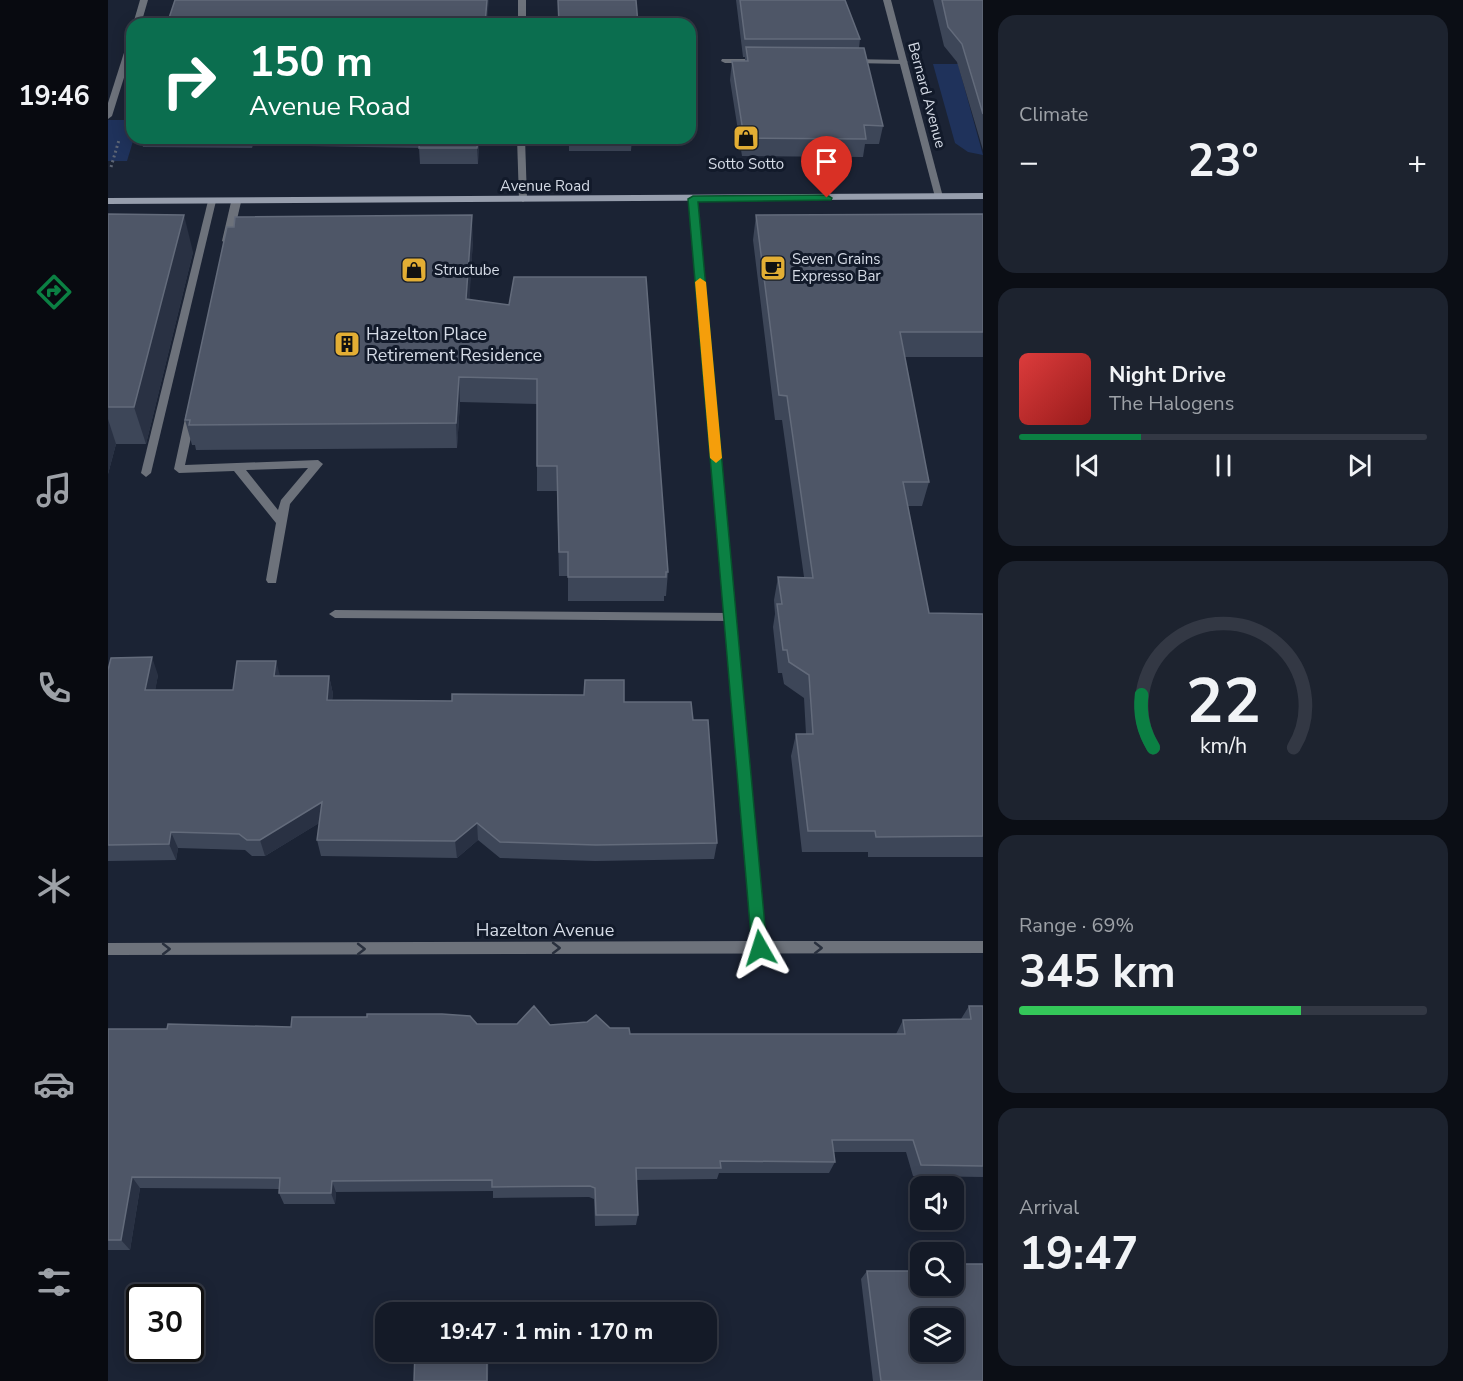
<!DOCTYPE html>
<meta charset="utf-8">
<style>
body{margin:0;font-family:"Nunito Sans",sans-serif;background:#1d232f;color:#f1f3f6;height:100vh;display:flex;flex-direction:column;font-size:22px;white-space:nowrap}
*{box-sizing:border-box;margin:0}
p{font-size:20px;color:#9da1a7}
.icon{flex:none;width:33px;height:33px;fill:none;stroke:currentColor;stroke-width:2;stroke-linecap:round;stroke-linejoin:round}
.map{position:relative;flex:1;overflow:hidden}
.side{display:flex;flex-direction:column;gap:15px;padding:15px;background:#0b0e15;width:480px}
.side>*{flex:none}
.hud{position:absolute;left:18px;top:18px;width:570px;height:126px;border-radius:18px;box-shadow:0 3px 15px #0003,0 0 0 2px #333844;background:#0b6e4f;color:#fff;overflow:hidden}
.fabs{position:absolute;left:802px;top:1176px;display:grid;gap:12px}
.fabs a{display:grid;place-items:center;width:54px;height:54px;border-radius:12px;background:#141a27;box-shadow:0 3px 15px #0003,0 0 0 2px #333844;font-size:30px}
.speed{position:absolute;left:18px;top:1284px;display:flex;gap:12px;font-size:30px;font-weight:700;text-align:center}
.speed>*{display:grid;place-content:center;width:78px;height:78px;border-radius:50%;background:#141a27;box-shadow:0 3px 15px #0003,0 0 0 2px #333844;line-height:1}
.speed .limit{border:3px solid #111;border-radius:9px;background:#fff;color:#111}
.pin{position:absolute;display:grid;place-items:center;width:51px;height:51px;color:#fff;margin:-62px -26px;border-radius:50% 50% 50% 0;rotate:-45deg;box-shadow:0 0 6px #0007}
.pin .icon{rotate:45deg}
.me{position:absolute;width:66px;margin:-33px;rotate:354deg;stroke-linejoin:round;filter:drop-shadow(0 0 4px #0008)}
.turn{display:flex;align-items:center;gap:21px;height:126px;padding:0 24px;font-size:27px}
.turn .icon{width:78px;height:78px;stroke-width:2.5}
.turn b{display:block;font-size:42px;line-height:51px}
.big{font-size:45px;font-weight:700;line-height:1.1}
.side .tile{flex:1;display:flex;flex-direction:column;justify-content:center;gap:9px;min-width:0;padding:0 21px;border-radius:18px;background:#1d232f}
.side .dial{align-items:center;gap:0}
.dial svg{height:156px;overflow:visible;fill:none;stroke:#333844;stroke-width:7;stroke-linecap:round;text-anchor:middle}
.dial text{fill:#f1f3f6;stroke:none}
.song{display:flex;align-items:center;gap:18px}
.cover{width:72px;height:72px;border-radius:9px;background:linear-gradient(135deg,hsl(0 70% 55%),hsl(0 70% 35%))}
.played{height:6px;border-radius:3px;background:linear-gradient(90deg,#0b8043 30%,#333844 30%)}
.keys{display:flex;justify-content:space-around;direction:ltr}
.heat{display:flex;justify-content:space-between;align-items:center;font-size:33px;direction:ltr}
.charge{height:9px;border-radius:4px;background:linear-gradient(90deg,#34c759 69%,#333844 0)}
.trip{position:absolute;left:267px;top:1302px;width:342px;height:60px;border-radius:18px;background:#141a27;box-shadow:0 3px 15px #0003,0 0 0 2px #333844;font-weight:700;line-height:60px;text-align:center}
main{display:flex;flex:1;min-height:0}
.tab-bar{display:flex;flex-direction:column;width:108px;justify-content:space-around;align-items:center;background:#080a10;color:#9da1a7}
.tab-bar .icon{width:42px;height:42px}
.tab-bar .on{color:#0b8043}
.tab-bar b{font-size:27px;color:#f1f3f6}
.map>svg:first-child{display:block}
.green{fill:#1f325b}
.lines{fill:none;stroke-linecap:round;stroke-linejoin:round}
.path{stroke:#5d6574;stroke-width:3;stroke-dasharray:2 3;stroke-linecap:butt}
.service{fill:#6d727b;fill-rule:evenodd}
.minor{fill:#6d727b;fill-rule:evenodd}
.secondary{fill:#979ead;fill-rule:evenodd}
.wall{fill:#3d4658}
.shaded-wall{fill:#293143}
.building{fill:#4e5667;stroke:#636b7b;stroke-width:1.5;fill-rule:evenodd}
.oneway{stroke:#29303e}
.route{fill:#0b8043;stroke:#07532c;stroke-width:1.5}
.slow{fill:#f59e0b}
.labels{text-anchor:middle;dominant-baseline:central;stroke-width:6;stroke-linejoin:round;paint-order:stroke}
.far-street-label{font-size:15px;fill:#d5dbe6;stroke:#121a2a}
.far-poi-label{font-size:15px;fill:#d5dbe6;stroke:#121a2a;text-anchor:start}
.poi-label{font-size:18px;fill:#d5dbe6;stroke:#121a2a;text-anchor:start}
.street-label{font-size:18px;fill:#d5dbe6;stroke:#121a2a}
</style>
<main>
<nav class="tab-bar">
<b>19:46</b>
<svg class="icon on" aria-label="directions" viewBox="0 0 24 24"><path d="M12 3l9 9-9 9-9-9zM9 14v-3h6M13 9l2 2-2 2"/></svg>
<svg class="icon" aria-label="music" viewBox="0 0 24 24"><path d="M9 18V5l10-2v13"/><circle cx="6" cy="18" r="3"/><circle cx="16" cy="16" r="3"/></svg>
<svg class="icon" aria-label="phone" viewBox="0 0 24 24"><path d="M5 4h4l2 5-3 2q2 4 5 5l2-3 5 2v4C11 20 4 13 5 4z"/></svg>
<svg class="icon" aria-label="climate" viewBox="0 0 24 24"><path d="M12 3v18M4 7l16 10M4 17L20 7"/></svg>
<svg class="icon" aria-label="car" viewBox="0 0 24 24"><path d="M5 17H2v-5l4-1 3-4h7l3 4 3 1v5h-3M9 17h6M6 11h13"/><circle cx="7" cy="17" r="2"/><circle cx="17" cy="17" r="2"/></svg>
<svg class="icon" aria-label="filters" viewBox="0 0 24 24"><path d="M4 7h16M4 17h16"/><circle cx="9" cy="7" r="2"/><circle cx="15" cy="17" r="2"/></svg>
</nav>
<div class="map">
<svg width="875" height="1381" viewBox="0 0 875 1381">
<rect width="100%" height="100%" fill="#1b2334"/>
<g class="green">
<path d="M825,64h25l25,91 -15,-3 -13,-9z"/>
<path d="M0,120h24v18h2l-7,23h-19z"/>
</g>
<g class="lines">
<path class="path" d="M3,167l8,-27"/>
<g class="service">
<path d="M614,59h38l4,2 -4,2h-35l-4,-2z"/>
<path d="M741,59l55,1 4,2 -4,2 -52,-1 -4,-2z"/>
<path d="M104,198l4,3 -65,272 -5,4 -5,-4 67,-272z"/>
<path d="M128,199l5,3 -9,39 -5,3 -5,-3 9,-39z"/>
<path d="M83,410l5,4 -11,51 133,-5 5,4 -33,40 -14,79h-8l-2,-3 10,-57 -42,-52 -55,2 -5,-4 12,-55zM200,468l-27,32 -3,10 -32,-40z"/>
<path d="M227,610l395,3 6,4 -6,4 -395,-3 -6,-4z"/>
</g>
<g class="minor">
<path d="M32,0h8l-7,24h-8z"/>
<rect x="410" y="0" width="8" height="24"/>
<path d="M775,0h8l52,197 -1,2h-6l-1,-2z"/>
<path d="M21,37h3v15l-20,64 -4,3v-16z"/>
<path d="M409,138h8l2,61 -4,3 -4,-3z"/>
<path d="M585,196l4,3 69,742h217v12l-875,2v-12l645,-2 -64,-742z"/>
</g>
<path class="secondary" d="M875,193v6l-875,5v-6z"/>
</g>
<g class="wall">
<path d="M628,0h109l15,39 -1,9 24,78 -4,18h-14l-2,13 -121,-1 -12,-76 2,-19h13v-4h-2z"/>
<path d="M825,0h50v150l-26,-88 -13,-16z"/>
<path d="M32,138h339l-1,26h-58l-1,-16 -166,-3 -1,3 -109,-1z"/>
<path d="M461,138h63l-1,13h-62z"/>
<path d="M0,214l85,38 -47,192h-30l-8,30z"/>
<path d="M875,214v143h-78l24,125 -7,24h-14l21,107 54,1v243h-115v-5h-66l-11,-96 5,-22h10l-2,-36 -20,-14 -2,-11h-4l-5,-46 2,-13 -1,-14 4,-23h26l-22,-157h-7l-22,-180 3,-25z"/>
<path d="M365,240l-4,60 40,5 159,267 -2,24h-2v5h-96v-25h-9l-2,-85h-20v-87l-77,-2 -3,46 -261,2 -1,-5h-3l-7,-25z"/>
<path d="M0,670l50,5 -3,15h78l47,-14h49l4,18 -1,6 292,2 69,18 24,123 -3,16 -119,2 -95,-3 -22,-18 -21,18 -136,-2 -4,-16 2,-17 -54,33h-13l-7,-6 -67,-2 -2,12 -68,1z"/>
<path d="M861,1006h14v171l-70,-1 -7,-24h-72l1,10 -6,11h-110l-2,6 -81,1 2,35 -2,10 -41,1 -1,-27 -5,-2 -96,1v-7l-157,1 -1,12h-51l-5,-11v-4l-139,-1 -10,62h-22v-221h59l310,-5 73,1 60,3 20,6h266l7,-14 58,-1z"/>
<path d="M759,1271l54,15 62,95h-110l-12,-102z"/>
</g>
<g class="shaded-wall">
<path d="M379,0h2l-2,24h-2z"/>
<path d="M370,138h1l-1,26 -1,-16z"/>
<path d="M76,215l9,37 -47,192 -12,-37z"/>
<path d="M364,215l1,25 -5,85 -2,-26z"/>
<path d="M351,377l1,25 -3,46 -1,-25z"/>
<path d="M0,419l8,25 -8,30z"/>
<path d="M44,657l6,18 -6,33 -7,-18z"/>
<path d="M168,661l5,18 -7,-3z"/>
<path d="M221,676l4,18 -3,24 -3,-18z"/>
<path d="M214,802l4,17 -61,37 -5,-16z"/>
<path d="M369,823l1,17 -21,18 -2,-17z"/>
<path d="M63,832l7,16 -2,12 -7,-16z"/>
<path d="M24,1177l8,11 -10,62 -9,-10z"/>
<path d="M224,1181l4,11 -1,12 -4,-11z"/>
<path d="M379,1352h2l-1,29h-1z"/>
</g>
<g class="building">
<path d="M67,0h312l-2,24h-318z"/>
<path d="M450,0h78l2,24h-79z"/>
<path d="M632,0h105l15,39h-115z"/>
<path d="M834,0h41v114l-21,-70 -14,-17z"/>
<path d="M638,47l118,1 19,78 -19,-1 2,14 -122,-1 -12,-77h16z"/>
<path d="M312,138h58l-1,10h-58z"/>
<path d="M0,214l76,1 -50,192h-26z"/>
<path d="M875,214v118h-83l29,150h-26l26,131 54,1v222l-107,1 -1,-6h-67l-12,-97h17l-4,-59 -20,-13 -2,-12h-4l-6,-46h5l-4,-27 35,1 -26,-182 -8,-1 -23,-180z"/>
<path d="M364,215l-6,84 43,6 5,-28h132l22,295h-2v5h-98v-25h-9l-2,-86h-20v-87l-78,-2 -3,46 -267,2 1,-5h-5l42,-193h7l1,-10z"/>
<path d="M44,657l-7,33h88l4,-29h39l-2,15h55l-2,24 125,1v-7l132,1 1,-15h39v22h67l2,18h15l9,123 -121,2 -96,-3 -23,-19 -22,18 -138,-1 5,-38 -62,38h-13l-8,-6 -68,-2 -2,12 -61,1v-175l3,-12z"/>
<path d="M426,1006l16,19 37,-3 9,-7 14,13h19l1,6h275l-2,-14 68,-1 -2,-13h14v160l-62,-1 -8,-25h-81l3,22 -115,-1 1,7h-85l2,47h-42l-1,-27 -5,-2 -98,1v-7l-160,1 -1,12h-52l1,-15 -148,-1 -11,63h-13v-211h59l1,-5 123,3 1,-10h75v-3h75l28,2 7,8h40z"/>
<path d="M846,1264h29v117h-102l-14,-110h54v15h33zM813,1318h33v34h-33z"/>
<path d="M307,1352h72v29h-73z"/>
</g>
<defs><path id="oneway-chevron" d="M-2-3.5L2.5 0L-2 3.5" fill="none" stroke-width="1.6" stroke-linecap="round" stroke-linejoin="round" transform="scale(1.5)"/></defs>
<g class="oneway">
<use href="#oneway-chevron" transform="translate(448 948)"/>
<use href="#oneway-chevron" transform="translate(710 948)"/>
<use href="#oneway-chevron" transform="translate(58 949)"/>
<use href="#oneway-chevron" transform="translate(253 949)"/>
</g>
<path class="route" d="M719,195l5,3 -1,2 -133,2 69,746 -2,5 -5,2 -6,-2 -2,-5 -64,-749 5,-3z"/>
<path class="slow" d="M592,278l6,4 16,176 -6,5 -6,-5 -15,-176z"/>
<defs>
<g id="shop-square" transform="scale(1.35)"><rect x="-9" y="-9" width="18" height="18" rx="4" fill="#e3ae34" stroke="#121a2a"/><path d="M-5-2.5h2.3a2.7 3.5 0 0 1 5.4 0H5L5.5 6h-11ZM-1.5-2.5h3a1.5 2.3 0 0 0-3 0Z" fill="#111"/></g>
<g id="cafe-square" transform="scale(1.35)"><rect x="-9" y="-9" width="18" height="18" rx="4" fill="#e3ae34" stroke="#121a2a"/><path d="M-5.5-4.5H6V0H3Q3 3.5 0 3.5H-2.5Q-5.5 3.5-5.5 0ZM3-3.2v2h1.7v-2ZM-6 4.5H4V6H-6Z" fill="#111"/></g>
<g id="building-square" transform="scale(1.35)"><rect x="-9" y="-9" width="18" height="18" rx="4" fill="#e3ae34" stroke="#121a2a"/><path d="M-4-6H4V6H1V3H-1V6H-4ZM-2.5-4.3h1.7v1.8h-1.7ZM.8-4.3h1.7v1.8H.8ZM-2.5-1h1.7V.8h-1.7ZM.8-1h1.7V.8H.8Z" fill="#111"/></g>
</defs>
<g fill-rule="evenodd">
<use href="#shop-square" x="638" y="138"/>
<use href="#cafe-square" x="665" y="268"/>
<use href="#shop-square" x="306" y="270"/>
<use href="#building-square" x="239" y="344"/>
</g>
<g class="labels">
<g class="far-street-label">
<text transform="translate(819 95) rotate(75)">Bernard Avenue</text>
<text x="437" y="186">Avenue Road</text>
</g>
<g class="far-poi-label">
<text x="638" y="164" text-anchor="middle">Sotto Sotto</text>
<text x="684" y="259">Seven Grains<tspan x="684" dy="17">Expresso Bar</tspan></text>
<text x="326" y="270">Structube</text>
</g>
<g class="poi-label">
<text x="258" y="334">Hazelton Place<tspan x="258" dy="21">Retirement Residence</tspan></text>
</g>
<g class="street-label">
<text x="437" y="930">Hazelton Avenue</text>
</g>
</g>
</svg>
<div class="fabs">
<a><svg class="icon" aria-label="sound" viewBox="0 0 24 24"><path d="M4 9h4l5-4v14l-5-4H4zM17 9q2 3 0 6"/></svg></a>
<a><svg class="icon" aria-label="search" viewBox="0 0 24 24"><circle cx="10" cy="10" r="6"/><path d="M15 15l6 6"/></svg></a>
<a><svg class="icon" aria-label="layers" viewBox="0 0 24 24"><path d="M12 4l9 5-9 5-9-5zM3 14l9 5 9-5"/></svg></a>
</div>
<div class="speed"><div class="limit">30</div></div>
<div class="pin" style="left:719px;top:198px;background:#d93025"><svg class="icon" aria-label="arrive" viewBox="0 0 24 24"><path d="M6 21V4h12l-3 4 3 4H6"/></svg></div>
<svg class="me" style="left:652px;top:948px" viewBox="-20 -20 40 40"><path d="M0-17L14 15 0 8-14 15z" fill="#0b8043" stroke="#fff" stroke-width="4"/></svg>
<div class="trip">19:47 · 1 min · 170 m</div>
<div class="hud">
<div class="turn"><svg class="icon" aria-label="right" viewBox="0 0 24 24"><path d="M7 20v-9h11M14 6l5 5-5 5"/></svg><div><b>150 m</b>Avenue Road</div></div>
</div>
</div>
<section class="side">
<div class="tile"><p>Climate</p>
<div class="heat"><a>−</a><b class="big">23°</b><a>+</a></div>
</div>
<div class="tile">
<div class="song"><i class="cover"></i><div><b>Night Drive</b><p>The Halogens</p></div></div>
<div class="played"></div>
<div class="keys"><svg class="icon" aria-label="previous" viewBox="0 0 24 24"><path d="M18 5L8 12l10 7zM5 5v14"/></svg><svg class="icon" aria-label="pause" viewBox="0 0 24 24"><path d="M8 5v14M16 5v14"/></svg><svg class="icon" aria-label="next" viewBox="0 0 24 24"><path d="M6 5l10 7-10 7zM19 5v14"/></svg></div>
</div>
<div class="tile dial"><svg viewBox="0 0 100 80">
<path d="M14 69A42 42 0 1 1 86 69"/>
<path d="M14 69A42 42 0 0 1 8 42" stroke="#0b8043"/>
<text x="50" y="56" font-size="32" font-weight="700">22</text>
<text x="50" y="72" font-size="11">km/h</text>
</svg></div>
<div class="tile"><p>Range · 69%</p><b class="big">345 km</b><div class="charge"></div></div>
<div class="tile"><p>Arrival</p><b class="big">19:47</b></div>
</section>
</main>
